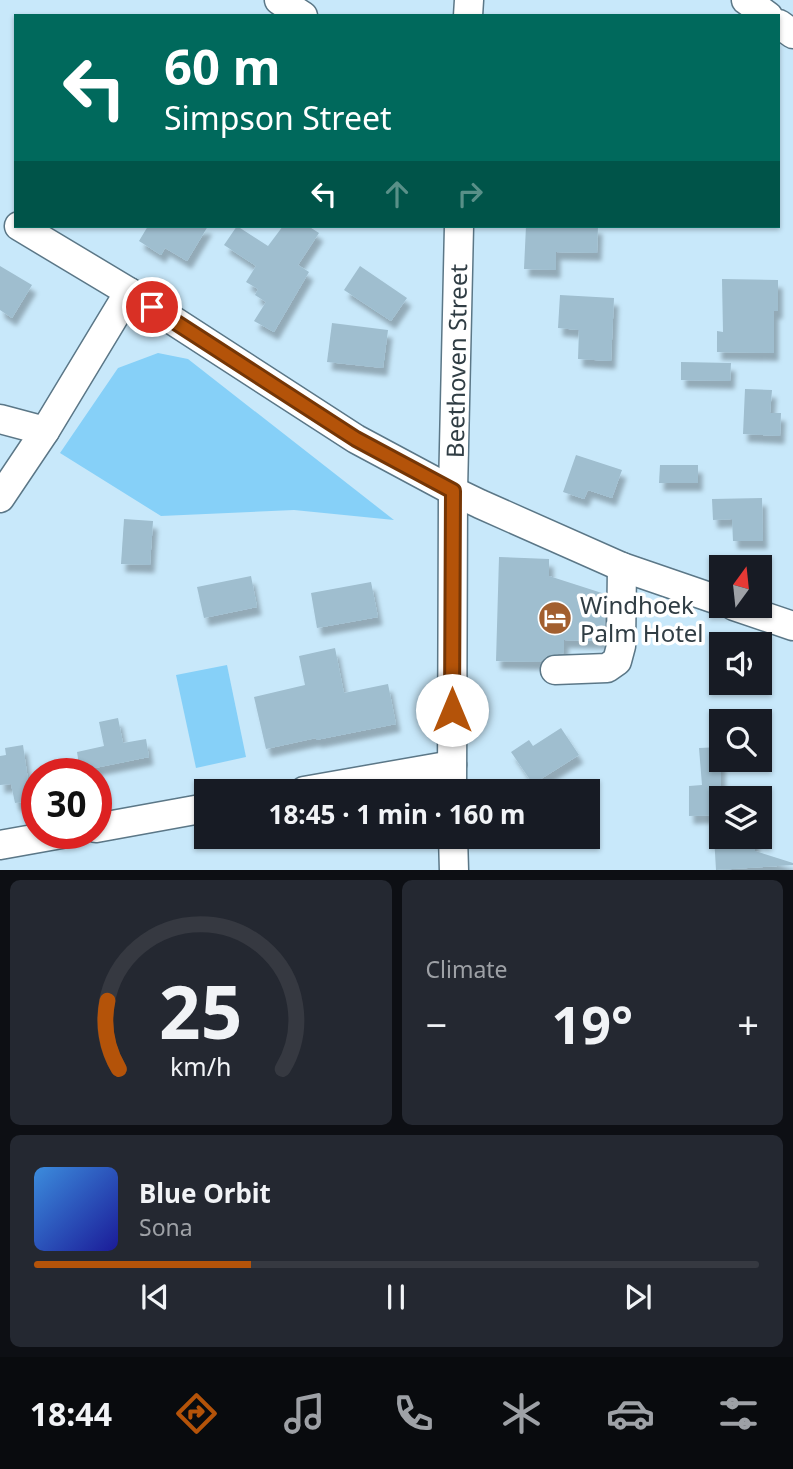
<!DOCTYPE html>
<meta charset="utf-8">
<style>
body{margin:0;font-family:"Noto Sans",sans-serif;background:#242831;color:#f1f3f6;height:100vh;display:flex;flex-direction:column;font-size:26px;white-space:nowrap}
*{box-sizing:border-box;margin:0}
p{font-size:23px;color:#9ea1a6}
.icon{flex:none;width:38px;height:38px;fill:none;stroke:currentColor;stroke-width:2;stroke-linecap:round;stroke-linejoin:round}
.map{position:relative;height:870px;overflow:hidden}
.side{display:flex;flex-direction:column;gap:10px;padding:10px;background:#0d0f14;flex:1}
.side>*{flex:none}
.banner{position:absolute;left:14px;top:14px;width:766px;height:214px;border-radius:0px;box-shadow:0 2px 5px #0004;background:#00695c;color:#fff;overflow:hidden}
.needle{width:46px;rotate:15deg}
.buttons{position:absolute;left:709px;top:555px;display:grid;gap:14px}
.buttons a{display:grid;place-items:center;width:63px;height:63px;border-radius:0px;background:#171b24;box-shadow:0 2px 5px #0004;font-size:35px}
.speed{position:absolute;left:21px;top:758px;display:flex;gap:14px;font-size:35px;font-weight:700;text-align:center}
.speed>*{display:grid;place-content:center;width:91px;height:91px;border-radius:50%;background:#171b24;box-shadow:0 2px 5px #0004;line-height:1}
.speed .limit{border:10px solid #d22;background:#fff;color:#111}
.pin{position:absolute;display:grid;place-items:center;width:60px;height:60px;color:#fff;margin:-30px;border:4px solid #fff;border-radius:50%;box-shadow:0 2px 7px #0007}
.me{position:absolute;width:77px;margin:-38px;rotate:0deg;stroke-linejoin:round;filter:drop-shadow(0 0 5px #0008)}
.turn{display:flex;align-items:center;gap:24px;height:147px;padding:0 35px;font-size:32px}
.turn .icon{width:91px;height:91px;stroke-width:2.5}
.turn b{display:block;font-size:49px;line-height:60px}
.lanes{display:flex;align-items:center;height:66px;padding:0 35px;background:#0003;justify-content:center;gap:35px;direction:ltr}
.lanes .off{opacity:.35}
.big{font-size:52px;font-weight:700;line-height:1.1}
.side .tile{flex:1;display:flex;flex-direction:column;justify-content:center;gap:10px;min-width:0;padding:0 24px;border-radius:10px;background:#242831}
.side .dial{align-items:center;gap:0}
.dial svg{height:182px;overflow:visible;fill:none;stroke:#363941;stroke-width:7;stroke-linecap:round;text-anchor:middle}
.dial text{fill:#f1f3f6;stroke:none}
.song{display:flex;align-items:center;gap:21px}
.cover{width:84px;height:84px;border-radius:10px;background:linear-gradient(135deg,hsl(210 70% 55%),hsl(240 70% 35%))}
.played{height:7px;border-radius:4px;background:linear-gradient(90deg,#b45309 30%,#363941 30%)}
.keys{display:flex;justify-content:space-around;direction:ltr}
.heat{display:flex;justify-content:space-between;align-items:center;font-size:38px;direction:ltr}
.side .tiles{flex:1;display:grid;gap:10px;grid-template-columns:1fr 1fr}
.tile:last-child{grid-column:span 2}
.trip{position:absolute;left:194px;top:779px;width:406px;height:70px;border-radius:0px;background:#171b24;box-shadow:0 2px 5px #0004;font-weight:700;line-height:70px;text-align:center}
.menu{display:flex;height:112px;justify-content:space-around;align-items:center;background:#090b0e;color:#9ea1a6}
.menu .icon{width:49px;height:49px}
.menu .active{color:#b45309}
.menu b{font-size:32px;color:#f1f3f6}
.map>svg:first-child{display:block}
.green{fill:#86d0f8}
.building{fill:#9fbecf;filter:url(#shadow)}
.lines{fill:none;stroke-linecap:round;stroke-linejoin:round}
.minor-casing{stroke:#5b7787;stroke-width:31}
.minor{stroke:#fff;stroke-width:28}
.route-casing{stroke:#753606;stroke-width:18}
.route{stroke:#b45309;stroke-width:12}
.labels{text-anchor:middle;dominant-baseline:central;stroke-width:7;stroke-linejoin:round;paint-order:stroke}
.street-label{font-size:24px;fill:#303d44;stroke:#fff}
.poi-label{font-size:24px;fill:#303d44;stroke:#fff;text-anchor:start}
</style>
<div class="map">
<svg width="793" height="871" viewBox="0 0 793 871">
<defs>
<filter id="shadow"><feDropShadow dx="4.5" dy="8" stdDeviation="2" flood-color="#0004"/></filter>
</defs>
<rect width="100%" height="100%" fill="#c8e8fa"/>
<g class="green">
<path d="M158,353l30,6 206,161 -100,-10 -133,6 -101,-63 58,-85z"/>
<path d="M227,665l19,92 -50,11 -20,-93z"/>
</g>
<g class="building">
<path d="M148,226h60l-21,35 -22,-13 -4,7 -22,-14z"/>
<path d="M237,226l31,20 15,-20h25l11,7 -21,32 11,7 -35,60 -20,-11 12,-19 -11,-7 3,-6 -12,-7 10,-16 -32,-21z"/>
<path d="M526,226h72l-1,27 -41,-1v18l-32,-1z"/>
<path d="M0,266l32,19 -20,33 -12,-8z"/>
<path d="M360,266l47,32 -16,23 -47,-31z"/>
<path d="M722,279l56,1v31h-4v42l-57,-1v-21l6,1z"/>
<path d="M560,295l54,3 -3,63 -33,-2 1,-29 -21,-2z"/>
<path d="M332,323l56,7 -5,38 -56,-6z"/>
<path d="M681,362l50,1 -1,18 -49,-1z"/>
<path d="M745,389l27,1 -2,23h11l-1,23 -37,-2z"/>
<path d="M576,455l46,15 -10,28 -24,-8 -4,9 -21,-7z"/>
<path d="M660,465h38v18h-39z"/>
<path d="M762,498l1,43h-30l-1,-22 -19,1 -1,-21z"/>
<path d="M124,519l29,2 -3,44 -29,-1z"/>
<path d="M499,557l50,2v17l56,18 -1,47 -40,-1v13l-17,3 -7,6 -44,-1z"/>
<path d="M251,576l6,31 -53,11 -7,-31z"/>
<path d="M371,582l7,35 -61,11 -6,-35z"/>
<path d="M335,648l9,45 44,-9 8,40 -80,16v-2l-50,11 -12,-52 51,-12 -6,-29z"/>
<path d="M118,718l5,25 23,-4 3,18 -69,14 -3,-19 27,-6 -5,-24z"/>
<path d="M561,728l18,27 -46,29 -22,-32 18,-12 4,6z"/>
<path d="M23,745l8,56 -16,2 -4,-19 -11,1v-29l6,-1 -1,-7z"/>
<path d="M721,747v68l-32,1v-30l13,-1 -3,-37z"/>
<path d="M714,836h40l1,15 38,12v2l-77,5z"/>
</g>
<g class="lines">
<g class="minor-casing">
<g id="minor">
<path d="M279,0l24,16"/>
<path d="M746,0l22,16"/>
<path d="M468,16l1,-16"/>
<path d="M779,24l14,10"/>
<path d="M19,226l110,66 227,147 97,52 27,13 142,63 99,34"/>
<path d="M0,419l45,12"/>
<path d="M0,498l45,-67 84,-139"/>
<path d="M734,606l59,20"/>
<path d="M555,670l52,-2 10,-7 4,-15 1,-79"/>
<path d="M304,791l148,-26"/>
<path d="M452,791l1,-300 6,-265"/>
<path d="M96,828l110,-20"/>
<path d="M453,836l1,35"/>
<path d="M0,845l67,-12"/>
</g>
</g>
<use href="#minor" class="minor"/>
</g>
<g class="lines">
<g class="route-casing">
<path id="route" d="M152,307l204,132 97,52 -1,219"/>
</g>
<use href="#route" class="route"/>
</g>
<defs>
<g id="hotel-disc" transform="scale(1.75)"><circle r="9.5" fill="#a25f2f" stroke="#fff"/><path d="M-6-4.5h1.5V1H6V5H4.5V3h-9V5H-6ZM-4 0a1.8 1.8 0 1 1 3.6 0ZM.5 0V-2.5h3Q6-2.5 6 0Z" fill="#fff"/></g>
</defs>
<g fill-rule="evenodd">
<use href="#hotel-disc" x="555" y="618"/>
</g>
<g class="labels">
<g class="street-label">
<text transform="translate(456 361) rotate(-89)">Beethoven Street</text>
</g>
<g class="poi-label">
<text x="580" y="604">Windhoek<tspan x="580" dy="28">Palm Hotel</tspan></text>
</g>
</g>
</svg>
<div class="buttons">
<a><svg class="needle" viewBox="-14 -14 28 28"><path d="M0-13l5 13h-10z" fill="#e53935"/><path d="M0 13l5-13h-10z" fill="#9ea1a6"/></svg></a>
<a><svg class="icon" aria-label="sound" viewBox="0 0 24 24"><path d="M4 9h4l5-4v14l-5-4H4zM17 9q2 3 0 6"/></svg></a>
<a><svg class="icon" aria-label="search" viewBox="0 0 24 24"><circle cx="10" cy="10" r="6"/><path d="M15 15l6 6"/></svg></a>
<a><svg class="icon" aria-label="layers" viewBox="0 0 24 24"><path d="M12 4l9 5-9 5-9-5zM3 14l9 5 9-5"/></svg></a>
</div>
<div class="speed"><div class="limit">30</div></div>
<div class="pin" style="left:152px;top:307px;background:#d93025"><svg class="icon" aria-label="arrive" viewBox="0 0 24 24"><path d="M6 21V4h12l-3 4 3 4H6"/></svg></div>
<svg class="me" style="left:452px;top:710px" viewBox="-20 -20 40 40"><circle r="19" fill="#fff"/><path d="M0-13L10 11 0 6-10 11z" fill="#b45309"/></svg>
<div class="trip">18:45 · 1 min · 160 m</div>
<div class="banner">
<div class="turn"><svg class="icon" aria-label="left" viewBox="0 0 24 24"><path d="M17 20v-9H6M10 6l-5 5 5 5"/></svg><div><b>60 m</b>Simpson Street</div></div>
<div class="lanes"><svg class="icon" aria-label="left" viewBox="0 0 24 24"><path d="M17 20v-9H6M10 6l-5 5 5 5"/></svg><svg class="icon off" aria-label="ahead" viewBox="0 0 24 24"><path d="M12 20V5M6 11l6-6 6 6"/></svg><svg class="icon off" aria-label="right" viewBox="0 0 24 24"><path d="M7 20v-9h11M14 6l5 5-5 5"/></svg></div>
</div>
</div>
<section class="side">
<div class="tiles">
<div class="tile dial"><svg viewBox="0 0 100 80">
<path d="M14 69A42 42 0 1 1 86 69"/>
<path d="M14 69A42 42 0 0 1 9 39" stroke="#b45309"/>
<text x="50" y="56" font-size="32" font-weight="700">25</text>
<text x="50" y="72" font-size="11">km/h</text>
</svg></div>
<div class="tile"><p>Climate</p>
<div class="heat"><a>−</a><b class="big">19°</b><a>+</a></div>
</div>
<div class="tile">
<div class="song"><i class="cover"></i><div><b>Blue Orbit</b><p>Sona</p></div></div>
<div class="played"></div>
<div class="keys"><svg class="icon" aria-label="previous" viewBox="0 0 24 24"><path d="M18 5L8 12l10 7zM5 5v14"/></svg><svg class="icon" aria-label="pause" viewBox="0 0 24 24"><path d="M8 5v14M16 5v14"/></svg><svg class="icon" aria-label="next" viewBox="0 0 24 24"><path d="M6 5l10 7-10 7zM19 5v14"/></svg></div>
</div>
</div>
</section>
<nav class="menu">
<b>18:44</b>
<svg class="icon active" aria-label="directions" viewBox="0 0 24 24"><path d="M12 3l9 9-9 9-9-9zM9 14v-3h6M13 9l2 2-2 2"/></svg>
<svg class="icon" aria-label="music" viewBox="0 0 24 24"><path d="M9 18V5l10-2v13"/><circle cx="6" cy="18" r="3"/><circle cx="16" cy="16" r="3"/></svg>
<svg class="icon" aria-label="phone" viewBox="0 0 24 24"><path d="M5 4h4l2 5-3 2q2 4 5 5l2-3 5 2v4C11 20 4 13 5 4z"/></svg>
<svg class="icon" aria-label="climate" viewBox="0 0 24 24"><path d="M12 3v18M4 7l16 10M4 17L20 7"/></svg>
<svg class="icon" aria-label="car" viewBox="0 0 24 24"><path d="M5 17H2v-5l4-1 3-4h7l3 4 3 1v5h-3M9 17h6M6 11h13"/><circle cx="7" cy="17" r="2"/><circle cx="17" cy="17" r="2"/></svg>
<svg class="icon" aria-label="filters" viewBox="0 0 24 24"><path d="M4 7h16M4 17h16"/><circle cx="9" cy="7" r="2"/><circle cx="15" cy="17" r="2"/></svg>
</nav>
